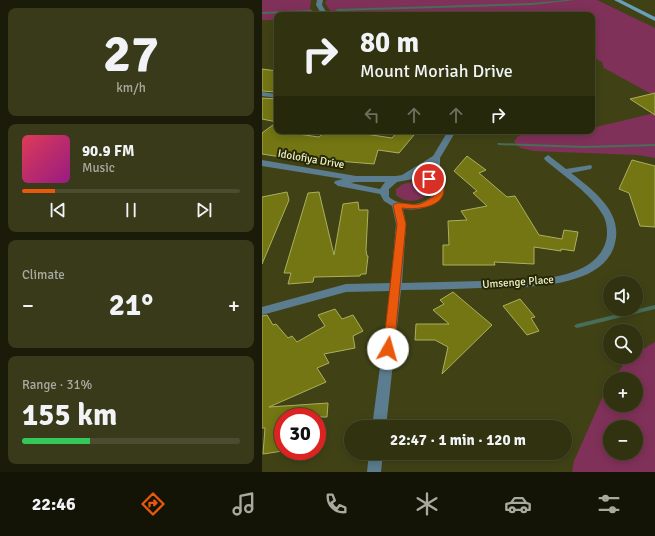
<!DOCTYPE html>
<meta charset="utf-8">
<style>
body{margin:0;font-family:Signika,sans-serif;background:#383a19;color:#f1f3f6;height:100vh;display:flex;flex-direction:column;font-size:15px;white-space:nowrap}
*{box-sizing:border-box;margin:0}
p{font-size:13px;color:#a8aa9f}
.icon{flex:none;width:22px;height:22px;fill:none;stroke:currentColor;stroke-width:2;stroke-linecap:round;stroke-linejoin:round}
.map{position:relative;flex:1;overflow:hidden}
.panel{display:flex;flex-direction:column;gap:8px;padding:8px;background:#1a1c09;width:262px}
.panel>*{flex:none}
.top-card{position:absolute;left:12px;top:12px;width:321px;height:122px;border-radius:8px;box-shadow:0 2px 10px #0003,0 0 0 1px #4b4d30;background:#303210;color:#f1f3f6;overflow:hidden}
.tools{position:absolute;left:341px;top:276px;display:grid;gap:8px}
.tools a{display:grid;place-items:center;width:40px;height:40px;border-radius:50%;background:#303210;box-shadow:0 2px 10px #0003,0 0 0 1px #4b4d30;font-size:20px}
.speed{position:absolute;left:12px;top:408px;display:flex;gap:8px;font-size:20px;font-weight:700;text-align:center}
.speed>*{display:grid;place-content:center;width:52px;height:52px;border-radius:50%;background:#303210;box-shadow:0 2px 10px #0003,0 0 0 1px #4b4d30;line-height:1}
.speed .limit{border:6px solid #d22;background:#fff;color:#111}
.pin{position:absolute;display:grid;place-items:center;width:34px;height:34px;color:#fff;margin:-17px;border:2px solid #fff;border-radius:50%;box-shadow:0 1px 4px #0007}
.me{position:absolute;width:44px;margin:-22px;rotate:7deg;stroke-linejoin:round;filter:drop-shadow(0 0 3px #0008)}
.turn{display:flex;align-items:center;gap:14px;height:84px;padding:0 20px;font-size:18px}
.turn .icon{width:52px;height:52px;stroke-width:2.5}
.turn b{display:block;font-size:28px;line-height:34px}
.lanes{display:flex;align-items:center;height:38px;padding:0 20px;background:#0003;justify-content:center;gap:20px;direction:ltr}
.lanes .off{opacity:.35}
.big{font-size:30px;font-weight:800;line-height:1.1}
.panel .card{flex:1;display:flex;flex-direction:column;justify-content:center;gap:6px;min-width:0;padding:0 14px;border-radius:8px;background:#383a19}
.panel .dial{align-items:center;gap:0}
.dial b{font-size:52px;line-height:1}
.song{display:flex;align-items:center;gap:12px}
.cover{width:48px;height:48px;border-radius:6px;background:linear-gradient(135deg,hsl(350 70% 55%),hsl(310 70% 35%))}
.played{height:4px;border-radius:2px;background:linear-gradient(90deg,#ea580c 15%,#4b4d30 15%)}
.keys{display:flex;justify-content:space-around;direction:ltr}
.heat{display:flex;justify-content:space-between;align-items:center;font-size:22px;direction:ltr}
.charge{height:6px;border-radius:3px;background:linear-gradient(90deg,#34c759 31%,#4b4d30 0)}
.trip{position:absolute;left:82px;top:420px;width:228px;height:40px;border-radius:20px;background:#303210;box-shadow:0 2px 10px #0003,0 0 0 1px #4b4d30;font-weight:800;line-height:40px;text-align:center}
.dock{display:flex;height:64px;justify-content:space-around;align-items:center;background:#131406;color:#a8aa9f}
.dock .icon{width:28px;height:28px}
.dock .active{color:#ea580c}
.dock b{font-size:18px;color:#f1f3f6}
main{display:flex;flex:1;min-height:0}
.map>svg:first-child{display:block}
.green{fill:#803159;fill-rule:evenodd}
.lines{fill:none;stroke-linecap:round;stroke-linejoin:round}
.stream{fill:#486e59;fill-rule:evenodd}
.building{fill:#737613;stroke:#abb05d}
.street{fill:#5b7d8f;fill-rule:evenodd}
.secondary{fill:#679fbc;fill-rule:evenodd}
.route{fill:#ea580c;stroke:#983908}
.labels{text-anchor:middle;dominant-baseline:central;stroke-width:4;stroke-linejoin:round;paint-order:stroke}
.street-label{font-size:11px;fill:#eff2ca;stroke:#272805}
</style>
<main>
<section class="panel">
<div class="card dial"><b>27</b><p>km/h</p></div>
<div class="card">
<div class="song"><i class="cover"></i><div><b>90.9 FM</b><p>Music</p></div></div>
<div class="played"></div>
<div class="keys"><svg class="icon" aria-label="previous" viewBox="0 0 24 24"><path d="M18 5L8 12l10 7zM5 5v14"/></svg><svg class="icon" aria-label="pause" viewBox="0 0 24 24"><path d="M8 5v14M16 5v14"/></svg><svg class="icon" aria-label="next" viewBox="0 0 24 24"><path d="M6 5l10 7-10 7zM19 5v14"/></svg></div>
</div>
<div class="card"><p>Climate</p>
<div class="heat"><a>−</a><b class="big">21°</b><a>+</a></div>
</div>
<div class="card"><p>Range · 31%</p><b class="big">155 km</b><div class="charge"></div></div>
</section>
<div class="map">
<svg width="393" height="472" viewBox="0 0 393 472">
<rect width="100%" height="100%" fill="#404216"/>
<g class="green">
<path d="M0,0h49l-1,8 3,7h-36v5h-15z"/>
<path d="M65,0h270l58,28v68l-51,-28 -2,-6 -10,-5v-42h-75l-8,-4 -23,4h-153l-8,-12z"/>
<path d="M393,113v45l-17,-3 -104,-4 -13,-3 -7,-6 4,-6 11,-3 63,-2v-3z"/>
<path d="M152,182l14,5 1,3 -3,6c-10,6 -21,7 -30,-1v-6l7,-5z"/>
<path d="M393,342v130h-83l2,-11 28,-63 8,-13v20h26v-26h-22l10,-16 7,-6h5v-4zM348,427h26v26h-26z"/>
</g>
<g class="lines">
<g class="stream">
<path d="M304,0h9l-44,5 -194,6 -1,-1 1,-1 194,-6z"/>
<path d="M50,10v2h-1l-49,2v-2z"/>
<path d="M236,143l86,3 71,-2v2l-71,2 -85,-3 -2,-1z"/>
<path d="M393,305v4l-78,19 -2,-1 -1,-1 1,-1 2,-1z"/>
</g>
</g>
<g class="building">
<path d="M0,69l15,2v21l-15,-1z"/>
<path d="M393,93v22l-25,-16z"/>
<path d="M0,98l15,1v23l-15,-3z"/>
<path d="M15,122v9l42,6 7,-6h35l-2,2 33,5 5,-6 17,3 -15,18 -21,-3 -4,14 -72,-6 -2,2 -38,-6v-21z"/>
<path d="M205,156l19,14 -7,3 28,24 8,-1 24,39 23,4 2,-9 14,2 -4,19 -13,-2v2l-27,-4v17l-40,-2 1,3h-52v-20h6l-1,-24 19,-1 -6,-9 26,-5 -14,-13 4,-2 -23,-20z"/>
<path d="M370,160l23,6v61l-15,-1 -11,-33 -10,-4z"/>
<path d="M25,192l2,8 -27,64v-67z"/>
<path d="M57,192l15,63 9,-51 15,-2 1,8h9l-2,40 1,6h1l-2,18h-5l-1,2 -46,1 -1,5 -25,2 3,-11h-7l24,-80z"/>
<path d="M191,292l39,33 -50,49 6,-27 -13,-7h-20l1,-16h33l-16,-14 11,-6 -4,-4z"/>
<path d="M258,299l15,18 -4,1 8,13 -12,4 -24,-29z"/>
<path d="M73,309l7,10 11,-4 10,16 -10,5 2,12 -31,6 5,9 -12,5 9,14 -57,25 59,-4 -1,14h-44v34l-20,3 2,-26h-3v-112l5,-1 6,10 3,-1 12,14 4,-2 5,6 28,-16 -7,-11z"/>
</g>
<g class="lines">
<g class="street">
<path d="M55,0h6l-1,5 6,10h-6l-6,-10z"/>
<path d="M0,92l15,2v4l-15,-2z"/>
<path d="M186,131h8l-16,27v24l4,9c-9,16 -24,20 -41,18l3,15 -4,59c26,-1 53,-1 79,-2 36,-1 113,4 125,-40 2,-8 1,-17 -2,-24 -13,-24 -39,-40 -59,-57l-1,-2 4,-3 18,14 25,-4 1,2 -1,2 -20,4c22,17 52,39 44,70 -11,48 -97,44 -135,45 -26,1 -53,2 -79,2l-15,137h-14l18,-136 -44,1 -84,23v-8l84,-23 45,-1 5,-59 -4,-18 -8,-5 -4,-7 -42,-8 -4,-3 1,-2 8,-2 -81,-13v-6l94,16h40l6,-1 31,-19zM170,164v13l-16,-3zM151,179l14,2 7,5 1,5c-9,16 -32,17 -46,6v-8l8,-7zM93,182h30l-5,7 -29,-6z"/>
<path d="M107,453h14l-2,19h-14z"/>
</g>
<path class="secondary" d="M352,0h7l34,17v4z"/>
</g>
<path class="route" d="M167,176l15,11c2,21 -28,23 -42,21l4,16 -12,125 -6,4 -5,-4 14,-125 -4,-19c6,-5 18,1 26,-1 5,-1 10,-5 15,-8l2,-8 -11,-9z"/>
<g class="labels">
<g class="street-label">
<text transform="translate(49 159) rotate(10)">Idolofiya Drive</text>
<text transform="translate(256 282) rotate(-4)">Umsenge Place</text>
</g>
</g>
</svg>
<div class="tools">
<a><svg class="icon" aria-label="sound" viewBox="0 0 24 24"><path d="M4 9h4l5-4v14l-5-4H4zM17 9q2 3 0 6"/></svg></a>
<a><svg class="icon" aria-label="search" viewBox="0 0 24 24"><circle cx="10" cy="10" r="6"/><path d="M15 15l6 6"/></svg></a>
<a>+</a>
<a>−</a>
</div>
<div class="speed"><div class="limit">30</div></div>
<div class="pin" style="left:167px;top:179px;background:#d93025"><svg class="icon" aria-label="arrive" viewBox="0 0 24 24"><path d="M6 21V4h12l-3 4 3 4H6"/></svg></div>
<svg class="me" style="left:126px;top:349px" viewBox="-20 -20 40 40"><circle r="19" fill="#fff"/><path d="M0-13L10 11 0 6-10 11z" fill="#ea580c"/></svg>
<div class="trip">22:47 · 1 min · 120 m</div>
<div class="top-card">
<div class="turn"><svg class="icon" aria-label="right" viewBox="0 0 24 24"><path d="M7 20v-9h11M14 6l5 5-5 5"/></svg><div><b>80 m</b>Mount Moriah Drive</div></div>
<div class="lanes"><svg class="icon off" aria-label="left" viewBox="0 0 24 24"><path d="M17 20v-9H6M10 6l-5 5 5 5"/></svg><svg class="icon off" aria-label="ahead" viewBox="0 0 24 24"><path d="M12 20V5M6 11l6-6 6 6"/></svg><svg class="icon off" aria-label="ahead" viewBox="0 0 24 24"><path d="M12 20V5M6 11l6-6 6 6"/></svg><svg class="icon" aria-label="right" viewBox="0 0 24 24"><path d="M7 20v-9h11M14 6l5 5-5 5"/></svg></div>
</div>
</div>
</main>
<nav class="dock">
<b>22:46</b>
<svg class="icon active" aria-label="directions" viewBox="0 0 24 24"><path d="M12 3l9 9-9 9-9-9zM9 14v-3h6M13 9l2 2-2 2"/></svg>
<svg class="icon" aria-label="music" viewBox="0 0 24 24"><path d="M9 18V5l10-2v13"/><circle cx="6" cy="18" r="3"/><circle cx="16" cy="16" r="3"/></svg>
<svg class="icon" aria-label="phone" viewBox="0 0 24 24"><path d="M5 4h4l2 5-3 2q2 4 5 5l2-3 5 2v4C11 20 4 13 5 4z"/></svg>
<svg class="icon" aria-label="climate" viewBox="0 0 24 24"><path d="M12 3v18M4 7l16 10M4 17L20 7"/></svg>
<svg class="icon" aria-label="car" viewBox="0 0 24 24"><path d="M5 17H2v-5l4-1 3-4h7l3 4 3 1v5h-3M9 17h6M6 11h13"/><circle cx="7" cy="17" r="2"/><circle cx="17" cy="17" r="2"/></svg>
<svg class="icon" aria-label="filters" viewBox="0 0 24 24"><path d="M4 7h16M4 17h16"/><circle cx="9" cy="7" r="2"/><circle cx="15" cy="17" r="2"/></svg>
</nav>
